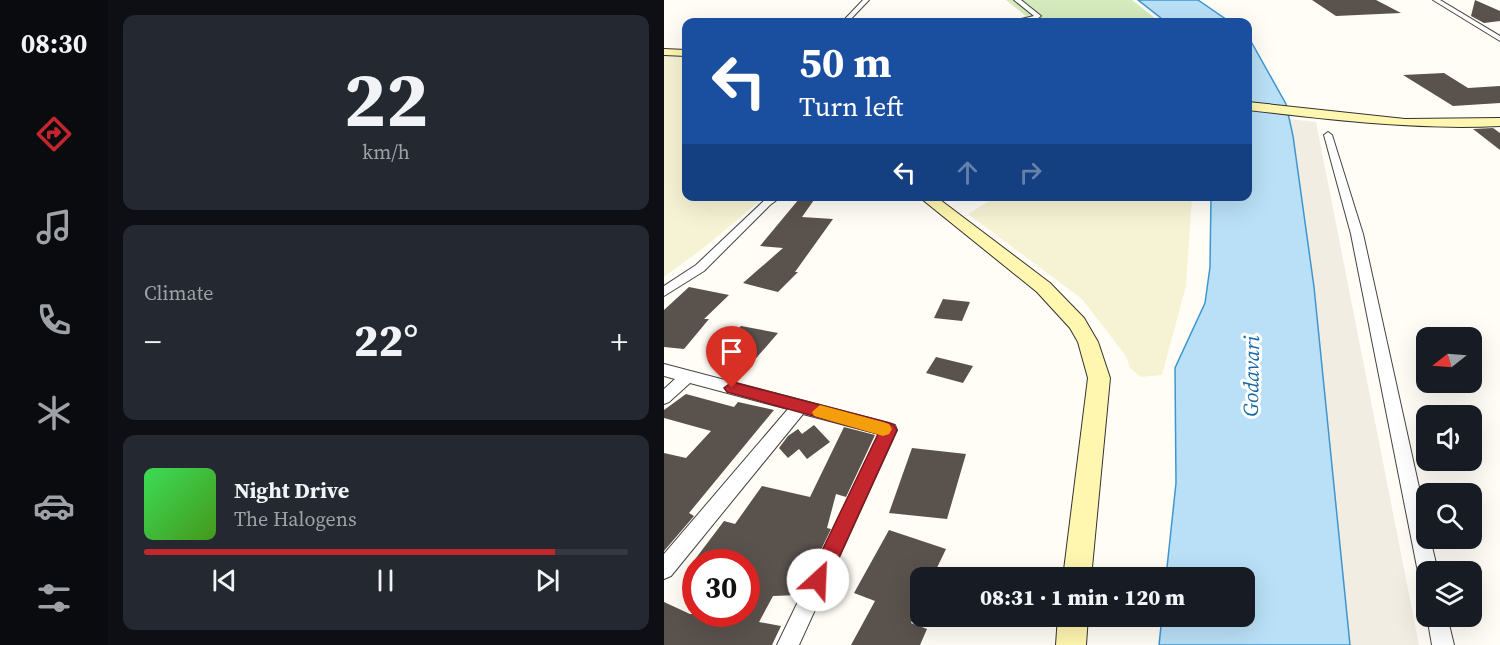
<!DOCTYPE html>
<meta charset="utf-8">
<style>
body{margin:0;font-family:"Source Serif 4",serif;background:#242831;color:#f1f3f6;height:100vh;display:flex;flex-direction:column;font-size:22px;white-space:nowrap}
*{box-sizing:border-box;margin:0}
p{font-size:20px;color:#9ea1a6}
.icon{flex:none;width:33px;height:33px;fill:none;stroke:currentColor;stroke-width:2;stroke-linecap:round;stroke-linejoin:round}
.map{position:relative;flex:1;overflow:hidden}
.details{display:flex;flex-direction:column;gap:15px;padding:15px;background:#0d0f14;width:556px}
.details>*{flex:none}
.top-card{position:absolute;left:18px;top:18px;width:570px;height:183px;border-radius:12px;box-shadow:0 6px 24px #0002;background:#1a4fa0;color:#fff;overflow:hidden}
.needle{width:39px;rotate:253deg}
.controls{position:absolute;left:752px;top:327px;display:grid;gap:12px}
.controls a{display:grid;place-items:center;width:66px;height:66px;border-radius:12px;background:#171b24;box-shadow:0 6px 24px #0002;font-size:30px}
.speed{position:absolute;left:18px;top:549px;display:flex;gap:12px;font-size:30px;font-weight:700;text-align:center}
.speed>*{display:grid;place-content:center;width:78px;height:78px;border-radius:50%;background:#171b24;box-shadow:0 6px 24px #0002;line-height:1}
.speed .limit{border:9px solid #d22;background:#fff;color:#111}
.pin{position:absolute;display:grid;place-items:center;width:51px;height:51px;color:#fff;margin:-62px -26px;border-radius:50% 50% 50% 0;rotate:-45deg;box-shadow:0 0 6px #0007}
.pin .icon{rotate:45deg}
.me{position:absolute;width:66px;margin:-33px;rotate:25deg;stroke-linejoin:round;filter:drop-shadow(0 0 4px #0008)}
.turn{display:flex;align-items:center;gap:21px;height:126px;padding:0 18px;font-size:27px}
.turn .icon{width:78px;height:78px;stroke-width:2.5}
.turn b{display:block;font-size:42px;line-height:51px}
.lanes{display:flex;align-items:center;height:57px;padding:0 18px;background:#0003;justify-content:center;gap:30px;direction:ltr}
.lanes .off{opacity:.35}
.big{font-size:45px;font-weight:800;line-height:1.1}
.details .widget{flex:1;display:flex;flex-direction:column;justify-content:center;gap:9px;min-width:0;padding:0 21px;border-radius:12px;background:#242831}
.details .dial{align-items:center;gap:0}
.dial b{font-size:78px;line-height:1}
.song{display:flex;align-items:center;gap:18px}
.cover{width:72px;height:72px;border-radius:9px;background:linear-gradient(135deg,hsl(130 70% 55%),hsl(100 70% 35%))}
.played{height:6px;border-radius:3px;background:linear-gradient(90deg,#c4262e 85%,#363941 85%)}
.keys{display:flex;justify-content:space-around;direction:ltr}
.heat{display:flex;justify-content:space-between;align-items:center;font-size:33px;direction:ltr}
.trip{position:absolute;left:246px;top:567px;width:345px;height:60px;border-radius:12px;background:#171b24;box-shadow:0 6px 24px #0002;font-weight:800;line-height:60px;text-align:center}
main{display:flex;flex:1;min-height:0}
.tabs{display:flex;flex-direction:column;width:108px;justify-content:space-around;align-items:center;background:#090b0e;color:#9ea1a6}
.tabs .icon{width:42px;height:42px}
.tabs .selected{color:#c4262e}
.tabs b{font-size:27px;color:#f1f3f6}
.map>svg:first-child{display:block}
.farmland{fill:#f6f3d4}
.green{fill:#d5ebbd}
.plaza{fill:#f1ede2}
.water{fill:#b9e0f7;stroke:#3f96cf;stroke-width:1.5}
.building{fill:#5a524d}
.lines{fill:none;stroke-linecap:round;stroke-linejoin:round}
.street-casing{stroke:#444;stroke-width:2}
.secondary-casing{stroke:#333;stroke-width:2}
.street{fill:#fff;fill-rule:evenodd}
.secondary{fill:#fff6b0;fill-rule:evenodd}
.route{fill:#c4262e;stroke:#7f191e;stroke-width:1.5}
.slow{fill:#f59e0b}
.labels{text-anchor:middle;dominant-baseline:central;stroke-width:6;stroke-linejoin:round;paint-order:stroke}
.water-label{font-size:21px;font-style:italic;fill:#1768a6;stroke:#fff}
</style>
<main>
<nav class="tabs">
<b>08:30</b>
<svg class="icon selected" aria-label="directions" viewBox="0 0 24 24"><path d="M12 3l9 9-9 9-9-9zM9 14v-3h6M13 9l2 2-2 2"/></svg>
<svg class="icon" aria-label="music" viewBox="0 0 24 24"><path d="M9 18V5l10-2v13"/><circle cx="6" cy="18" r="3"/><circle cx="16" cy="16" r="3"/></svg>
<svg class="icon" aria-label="phone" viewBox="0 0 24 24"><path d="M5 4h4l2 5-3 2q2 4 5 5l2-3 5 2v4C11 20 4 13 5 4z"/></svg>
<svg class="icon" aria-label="climate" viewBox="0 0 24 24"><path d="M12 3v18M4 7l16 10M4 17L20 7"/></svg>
<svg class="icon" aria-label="car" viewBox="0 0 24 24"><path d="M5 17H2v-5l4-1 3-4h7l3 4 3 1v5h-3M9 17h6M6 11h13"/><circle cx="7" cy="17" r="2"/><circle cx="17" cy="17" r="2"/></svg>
<svg class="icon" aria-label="filters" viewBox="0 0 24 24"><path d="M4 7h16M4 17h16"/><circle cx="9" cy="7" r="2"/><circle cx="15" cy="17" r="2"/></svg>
</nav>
<section class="details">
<div class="widget dial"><b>22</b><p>km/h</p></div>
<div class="widget"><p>Climate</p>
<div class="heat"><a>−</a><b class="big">22°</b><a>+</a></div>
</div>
<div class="widget">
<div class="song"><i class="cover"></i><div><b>Night Drive</b><p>The Halogens</p></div></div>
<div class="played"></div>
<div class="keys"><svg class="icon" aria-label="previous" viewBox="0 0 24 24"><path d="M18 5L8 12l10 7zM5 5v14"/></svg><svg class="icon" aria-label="pause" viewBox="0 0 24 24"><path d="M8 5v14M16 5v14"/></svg><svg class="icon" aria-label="next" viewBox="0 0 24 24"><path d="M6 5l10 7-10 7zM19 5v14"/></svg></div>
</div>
</section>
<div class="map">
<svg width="836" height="645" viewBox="0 0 836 645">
<rect width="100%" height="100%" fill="#fffdf5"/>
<g class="farmland">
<path d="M0,56l22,1v139l78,1 -58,49 -42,31z"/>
<path d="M332,197h196l-6,89 -24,89 -21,2 -11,-9 -4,-12 -44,-57 -114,-85z"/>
</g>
<path class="green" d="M342,0h126l28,22h-150l16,-6z"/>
<path class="plaza" d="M625,119l27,3 103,523h-69l-36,-358z"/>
<g class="water">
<path d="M474,0h60l32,22h-64z"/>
<path d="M584,36l38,68 7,32 21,151 36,358h-191l3,-28 82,-1v-38l-78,-1 10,-94 -1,-115 30,-65 5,-36 1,-70 37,-1z"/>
</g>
<g class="building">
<path d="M648,0h64l25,13 -65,3z"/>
<path d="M811,0l25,11v10l-16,2 -13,-7z"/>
<path d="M780,73l24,15 32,-2v17l-47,3 -50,-31z"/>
<path d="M829,128l7,5v17l-27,-21z"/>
<path d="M135,199l15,1 -12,17 31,2 -38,53h3l-20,20 -35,-9 40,-35 -23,-2z"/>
<path d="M25,287l40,8 -25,24h5l-25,30 -20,-2v-37z"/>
<path d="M279,299l27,3 -8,19 -28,-3z"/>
<path d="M77,326l37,7 -33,38 -27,-6 22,-25 -10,-2z"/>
<path d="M272,357l37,9 -10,17 -37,-10z"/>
<path d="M22,394l48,13 4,-5 36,8 -85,103 5,3 -30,35v-98l22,5 25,-27 -47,-13v-8z"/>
<path d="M150,425l16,17 -23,17 -8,-10 -11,9 -9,-10 9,-12 10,-7 4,5z"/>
<path d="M180,427l31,8 -29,62 -10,-3 -9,34 4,1 -32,66 -26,1 -14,26 22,4 -9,19h-108v-43l26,12h56v-52h-53l31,-41 11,3 27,-38 48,11z"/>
<path d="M248,448l54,6 -19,65 -58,-6z"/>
<path d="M225,530l57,19 -14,29h-12v25l-9,20 16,6 -7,16h-69l24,-44 -21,-8z"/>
</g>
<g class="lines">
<g class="street-casing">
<g id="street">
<path d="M199,0h6l-21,22h-6z"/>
<path d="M350,0h7l20,16 -8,6h-24l25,-6z"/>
<path d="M769,0h7l60,36v5z"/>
<path d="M664,132l4,3 31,99 63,285v19h4l8,34h-12v9l-5,-2 -3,-7 -67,-338 -27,-99z"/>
<path d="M105,196h13l-12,9 -66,66 -40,25v-10l32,-21z"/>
<path d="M0,364l225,59 6,2 2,5 -98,215h-22l102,-211 -76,-20 -132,162 -7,3v-25l124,-145 -98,-26 -21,19 -5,2v-15l11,-10 -11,-3z"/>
<path d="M763,616h20l7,29h-22z"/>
</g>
</g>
<g class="secondary-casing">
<g id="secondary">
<path d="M0,49l22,1v6l-22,-1z"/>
<path d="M584,102l157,17 95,-1v8c-85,4 -168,-6 -252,-16z"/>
<path d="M254,196h17l115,87 34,35 14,24 12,36 -19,200h-28l25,-200 -10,-36 -8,-14 -33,-36z"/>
<path d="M394,616h30l-2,29h-30z"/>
</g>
</g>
<use href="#street" class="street"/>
<use href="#secondary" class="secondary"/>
</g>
<path class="route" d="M68,382l157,41 5,2 3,5 -72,158 -7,2 -7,-2 -3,-8 70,-146 -151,-42 -3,-4z"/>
<path class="slow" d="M156,405l63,17 6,2 3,5 -3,5 -6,2 -69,-20 -2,-4z"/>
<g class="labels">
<g class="water-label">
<text transform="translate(587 376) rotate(-89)">Godavari</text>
</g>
</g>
</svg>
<div class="controls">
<a><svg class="needle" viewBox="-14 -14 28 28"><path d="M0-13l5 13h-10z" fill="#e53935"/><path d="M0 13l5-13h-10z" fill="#9ea1a6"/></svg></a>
<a><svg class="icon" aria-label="sound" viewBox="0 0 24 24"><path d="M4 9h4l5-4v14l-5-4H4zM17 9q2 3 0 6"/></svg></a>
<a><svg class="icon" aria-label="search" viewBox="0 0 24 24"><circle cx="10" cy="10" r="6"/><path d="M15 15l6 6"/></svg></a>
<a><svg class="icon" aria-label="layers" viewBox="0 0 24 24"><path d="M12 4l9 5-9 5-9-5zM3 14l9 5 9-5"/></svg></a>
</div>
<div class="speed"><div class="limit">30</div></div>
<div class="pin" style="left:68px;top:388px;background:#d93025"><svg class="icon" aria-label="arrive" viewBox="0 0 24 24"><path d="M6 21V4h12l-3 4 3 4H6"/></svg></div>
<svg class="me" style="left:154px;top:580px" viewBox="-20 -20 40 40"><circle r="19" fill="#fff"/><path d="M0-13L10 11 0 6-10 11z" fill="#c4262e"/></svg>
<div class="trip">08:31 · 1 min · 120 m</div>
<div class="top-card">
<div class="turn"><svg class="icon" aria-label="left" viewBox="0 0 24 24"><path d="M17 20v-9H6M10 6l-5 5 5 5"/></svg><div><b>50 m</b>Turn left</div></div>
<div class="lanes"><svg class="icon" aria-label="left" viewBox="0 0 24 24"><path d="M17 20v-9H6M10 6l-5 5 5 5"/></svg><svg class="icon off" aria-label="ahead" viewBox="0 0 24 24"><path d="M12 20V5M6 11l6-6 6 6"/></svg><svg class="icon off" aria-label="right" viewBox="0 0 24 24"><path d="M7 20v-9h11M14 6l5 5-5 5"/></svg></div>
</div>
</div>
</main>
